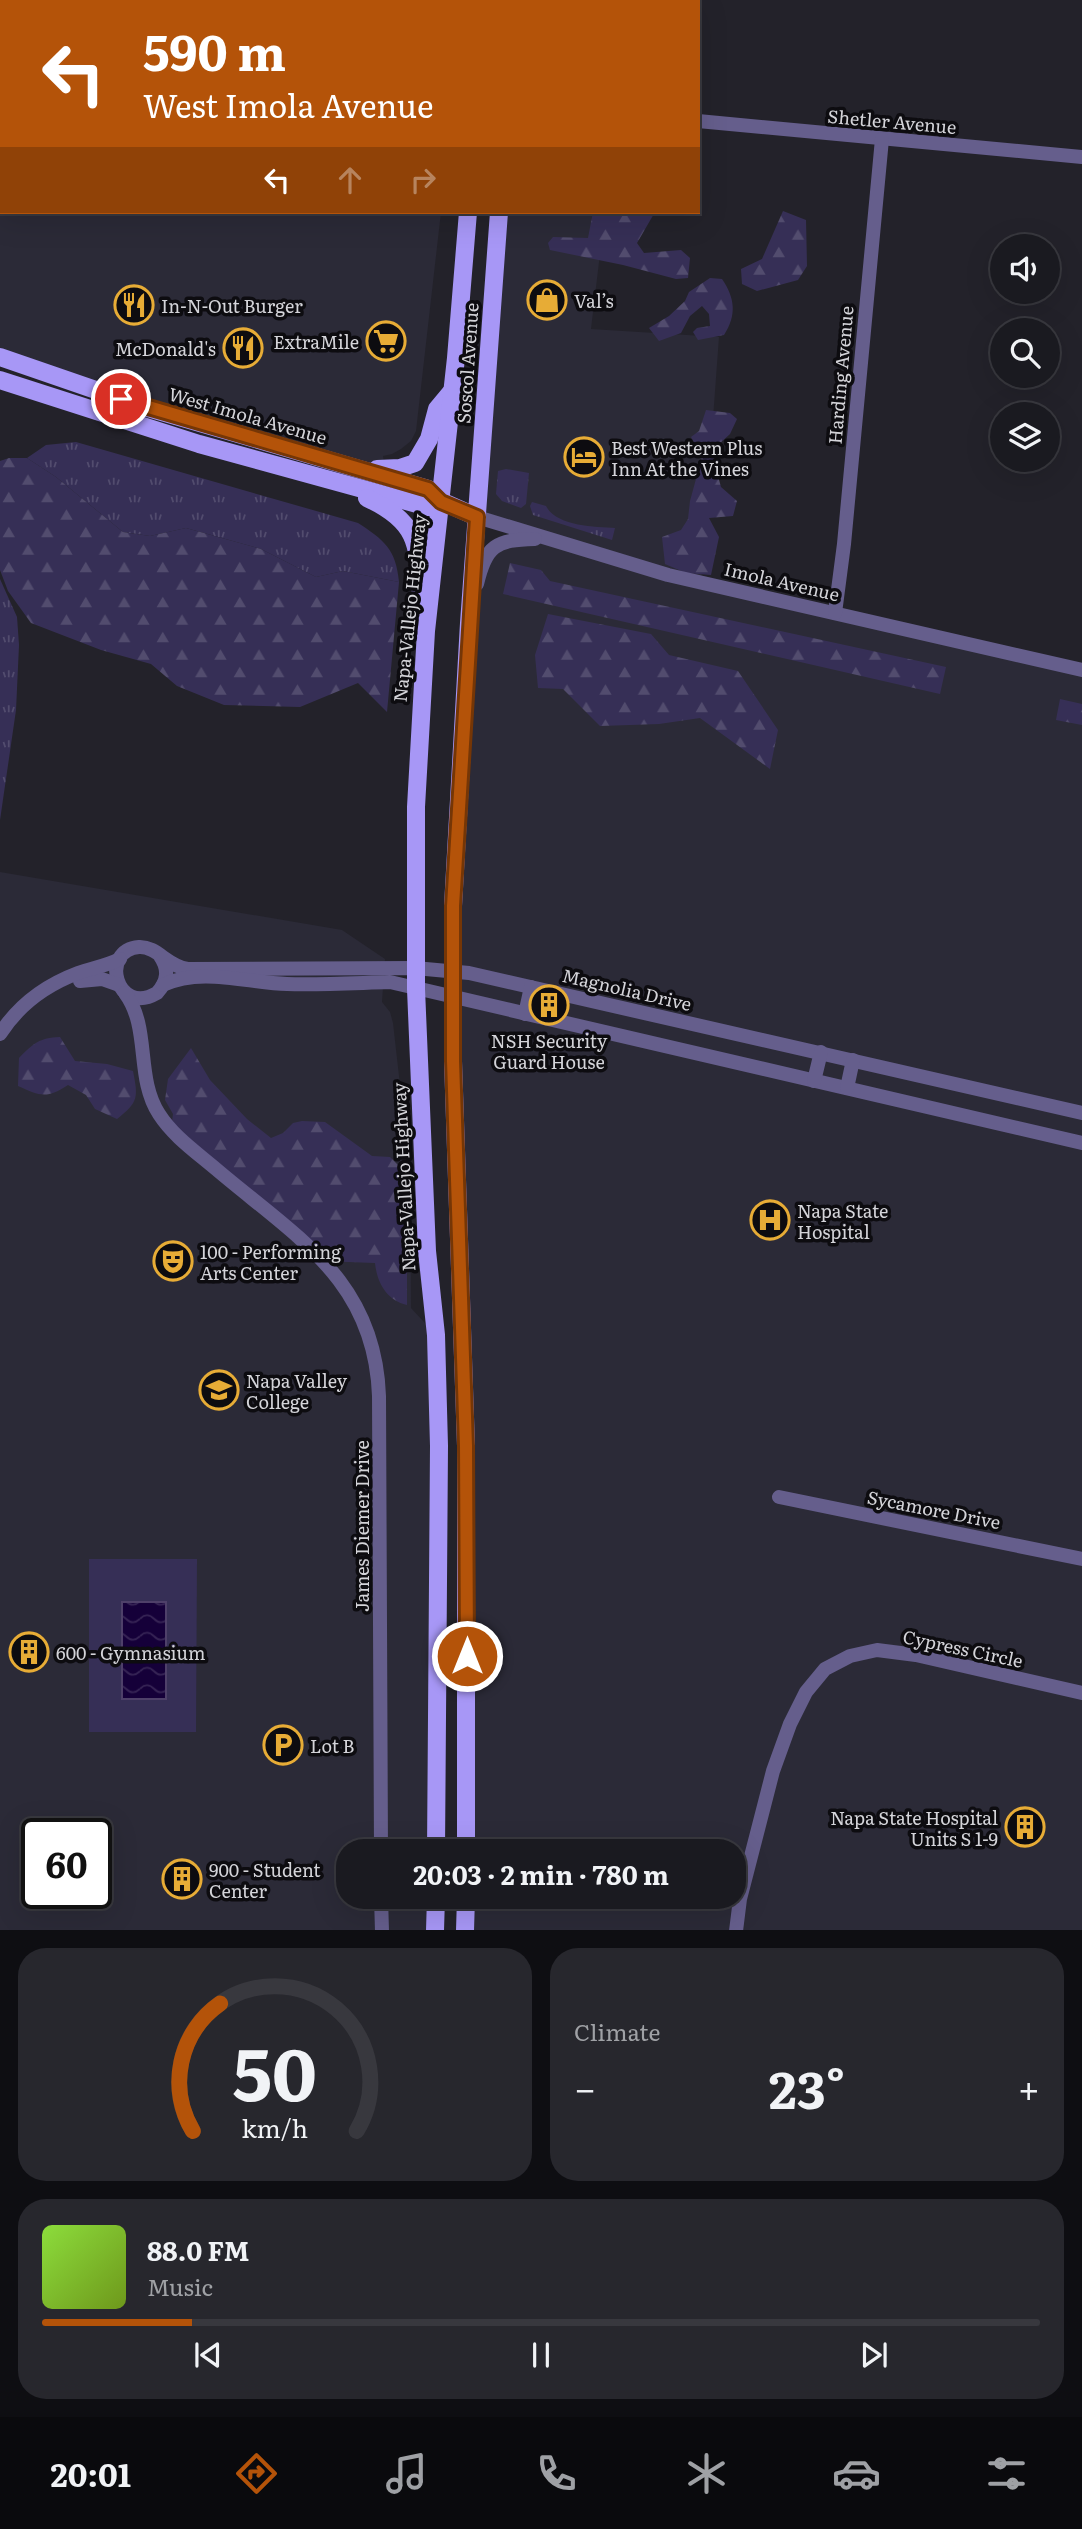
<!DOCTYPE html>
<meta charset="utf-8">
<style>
body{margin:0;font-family:Literata,serif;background:#27272d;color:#f1f3f6;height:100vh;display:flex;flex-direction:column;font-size:26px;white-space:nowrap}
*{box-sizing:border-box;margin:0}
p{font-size:23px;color:#9fa1a5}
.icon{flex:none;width:38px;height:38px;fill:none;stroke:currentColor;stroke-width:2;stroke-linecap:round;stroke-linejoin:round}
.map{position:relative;height:1930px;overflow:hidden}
.sheet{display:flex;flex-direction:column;gap:18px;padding:18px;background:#0e0e12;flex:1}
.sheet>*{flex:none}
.top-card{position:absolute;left:0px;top:0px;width:700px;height:214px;box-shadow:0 7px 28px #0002,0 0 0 2px #38383e;background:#b45309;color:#fff;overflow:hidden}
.controls{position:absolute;left:990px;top:234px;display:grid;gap:14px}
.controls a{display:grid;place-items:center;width:70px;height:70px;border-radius:50%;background:#1a1a20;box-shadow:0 7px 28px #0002,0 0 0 2px #38383e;font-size:35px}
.speed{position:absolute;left:21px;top:1818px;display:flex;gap:14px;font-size:35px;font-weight:700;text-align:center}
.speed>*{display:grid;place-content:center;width:91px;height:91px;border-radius:50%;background:#1a1a20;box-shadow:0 7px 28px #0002,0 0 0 2px #38383e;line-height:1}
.speed .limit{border:4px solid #111;border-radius:10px;background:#fff;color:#111}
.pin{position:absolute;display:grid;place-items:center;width:60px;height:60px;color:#fff;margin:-30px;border:4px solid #fff;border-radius:50%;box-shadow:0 2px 7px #0007}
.me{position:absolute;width:77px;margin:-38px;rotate:0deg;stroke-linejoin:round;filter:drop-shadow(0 0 5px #0008)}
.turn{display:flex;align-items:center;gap:24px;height:147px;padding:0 28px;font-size:32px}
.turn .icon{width:91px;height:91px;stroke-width:2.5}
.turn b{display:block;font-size:49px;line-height:60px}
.lanes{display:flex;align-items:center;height:66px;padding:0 28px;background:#0003;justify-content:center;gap:35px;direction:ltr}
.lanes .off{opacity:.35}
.big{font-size:52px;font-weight:700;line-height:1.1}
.sheet .card{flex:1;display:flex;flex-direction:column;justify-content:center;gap:10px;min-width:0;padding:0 24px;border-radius:28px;background:#27272d}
.sheet .dial{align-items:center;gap:0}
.dial svg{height:182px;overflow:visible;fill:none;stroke:#38383e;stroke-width:7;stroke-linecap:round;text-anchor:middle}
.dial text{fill:#f1f3f6;stroke:none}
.song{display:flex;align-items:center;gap:21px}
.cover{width:84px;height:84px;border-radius:10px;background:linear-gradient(135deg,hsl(90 70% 55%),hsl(80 70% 35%))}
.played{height:7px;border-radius:4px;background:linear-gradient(90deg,#b45309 15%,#38383e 15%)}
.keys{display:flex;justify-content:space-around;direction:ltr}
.heat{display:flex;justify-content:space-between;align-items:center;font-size:38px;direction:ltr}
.sheet .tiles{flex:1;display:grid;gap:18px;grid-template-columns:1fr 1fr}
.card:last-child{grid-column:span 2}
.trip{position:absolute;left:336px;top:1839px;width:410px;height:70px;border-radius:28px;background:#1a1a20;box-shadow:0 7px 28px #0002,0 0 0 2px #38383e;font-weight:700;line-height:70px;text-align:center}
.dock{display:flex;height:112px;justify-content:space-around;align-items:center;background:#0a0a0d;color:#9fa1a5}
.dock .icon{width:49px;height:49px}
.dock .active{color:#b45309}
.dock b{font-size:32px;color:#f1f3f6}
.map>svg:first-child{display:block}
.built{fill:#2b2a37;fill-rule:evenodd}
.grass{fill:url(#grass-tufts)}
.forest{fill:url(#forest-firs)}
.pitch{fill:#362f56}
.water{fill:url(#water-waves);stroke:#4e4069;stroke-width:2}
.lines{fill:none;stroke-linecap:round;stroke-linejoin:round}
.minor{stroke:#655e8c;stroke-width:14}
.major{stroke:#a797f6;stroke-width:18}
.route-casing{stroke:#753606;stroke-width:18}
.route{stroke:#b45309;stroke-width:12}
.labels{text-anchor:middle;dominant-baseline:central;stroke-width:7;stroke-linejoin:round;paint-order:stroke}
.street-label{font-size:18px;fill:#d4d4d9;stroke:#0d0c10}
.poi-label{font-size:18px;fill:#d4d4d9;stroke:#0d0c10;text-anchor:start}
</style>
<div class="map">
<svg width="1082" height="1931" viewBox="0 0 1082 1931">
<defs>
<pattern id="grass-tufts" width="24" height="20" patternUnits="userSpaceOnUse" patternTransform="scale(1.75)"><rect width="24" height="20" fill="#362f56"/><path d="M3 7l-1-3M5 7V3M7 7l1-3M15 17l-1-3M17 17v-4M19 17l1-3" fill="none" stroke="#524c6e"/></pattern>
<pattern id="forest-firs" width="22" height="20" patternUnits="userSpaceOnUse" patternTransform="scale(1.75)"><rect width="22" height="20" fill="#362f56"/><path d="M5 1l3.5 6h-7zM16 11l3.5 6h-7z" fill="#524c6e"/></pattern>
<pattern id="water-waves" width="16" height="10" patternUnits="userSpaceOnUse" patternTransform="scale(1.75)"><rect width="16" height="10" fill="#150039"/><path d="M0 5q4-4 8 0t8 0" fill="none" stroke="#362455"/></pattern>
</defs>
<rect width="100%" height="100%" fill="#23222a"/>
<g class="built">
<path d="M0,0h490l-488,2v210h439l-25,219 -5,10 -10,8 -9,5 -9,2 2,13 -385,-112z"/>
<path d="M499,212h106l-14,117 128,8 -18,245 381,88v1260l-617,1 1,-34h267v-45l-267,-1 -11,-700 14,-528 18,-69 58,-15 -68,-22z"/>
<path d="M0,872l342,58 43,29 -3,43 8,10 3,11 17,150 1,135 25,27v516l-88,1v45h88l-1,33h-435zM37,1834h59v60h-59z"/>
</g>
<g class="grass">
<path d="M76,442l282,81c26,17 38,26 41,59l-56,-11 -27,6 -55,-28 -75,-21 -36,8 -27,-4 -67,-55 -29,-19 19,-13z"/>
<path d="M506,469l23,4 -3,31 -5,4 -19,-7 -6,-7 2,-23z"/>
<path d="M532,502l14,4c10,20 48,21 69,22l-3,12 -79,-25 -3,-9z"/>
<path d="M0,579l17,38 2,28 -3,65 -16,110z"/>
</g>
<g class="forest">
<path d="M783,211l23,9 1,46 -9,14 -41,11 -15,-7 -1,-15 21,-10z"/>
<path d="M593,212h62l-18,31 7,10 37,-3 9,8 -2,20 -12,1 -53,-14 -73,-15 -2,-7 5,-6 35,1z"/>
<path d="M710,278l12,1c13,19 15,36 2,56l-26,5 -5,-8 4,-4 13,-2 -1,-12 -7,-8 -12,10 -9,17 -22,8 -10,-13 20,-12 16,-15 4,-9z"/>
<path d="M706,410l24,3 7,6 -7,15 -12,11 -2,24 5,18 16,14 -4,15 -24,2 10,19 -8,38 -25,-2 -21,-9 -3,-27 19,-7 7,-11 2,-18 12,-44 -11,-20 8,-6z"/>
<path d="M9,458h18l29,19 67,55 27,4 36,-8 75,21 55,28 27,-6 56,11 -12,130 -29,-29 -58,24 -76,-2 -47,-19 -26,-22 -50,-14 -70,-27 -23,-32 -8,-21v-109z"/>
<path d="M510,563l31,7 9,11 396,86 -6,27 -437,-100z"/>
<path d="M548,614l103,20 18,21 69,16 40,59 -8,39 -70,-51 -41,6 -59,2 -37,-37 -25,-1 -3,-33z"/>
<path d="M1060,699l22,5v21l-26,-5z"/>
<path d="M60,1037l15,24 32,3 26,7c5,26 6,31 -16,48l-22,-10 -9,-14 -18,-10c-21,14 -28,11 -50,1l1,-28c15,-15 20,-20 41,-21z"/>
<path d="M191,1048l19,32 37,39 24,19 12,-5 10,-10 9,-2 23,1 47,34 18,1 17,17v131c-21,-5 -30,-23 -32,-42l-53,-2 -151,-131 2,-16 -8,-14 3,-21z"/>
</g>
<path class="pitch" d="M89,1559h108l-1,173h-107z"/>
<rect class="water" x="122" y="1602" width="44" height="97"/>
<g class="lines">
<g class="minor">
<path d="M698,121l384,36"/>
<path d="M477,517l191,58 414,95"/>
<path d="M477,584c9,-39 19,-44 58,-45"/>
<path d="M835,613l9,-69 38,-405"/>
<path d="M160,956c9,13 8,25 -3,37 -41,24 -58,-43 -18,-46 18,-1 29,20 49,22l227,-1 54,5 613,140"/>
<path d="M80,981l22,-2 17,6"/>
<path d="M163,985c39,-18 84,-2 124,-1 34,1 68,-1 103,-2l692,161"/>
<path d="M125,993c26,35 10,84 34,121 14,22 37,38 57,55 80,68 159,111 163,227l2,456"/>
<path d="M525,1014l6,-27"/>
<path d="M0,1034c18,-28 46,-49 78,-61 14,-5 28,-7 42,-14"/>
<path d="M814,1081l7,-29"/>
<path d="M847,1088l6,-28"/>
<path d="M779,1497l303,62"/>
<path d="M381,1897l1,34"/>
<path d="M736,1931l4,-32 33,-128 17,-47 16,-32 19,-23 25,-13 27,-6 39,5 166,38"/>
</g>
<g class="major">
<path d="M489,2l1,-2"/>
<path d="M517,2l1,-2"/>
<path d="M0,357l148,51 280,81 13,12 36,16"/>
<path d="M0,380l199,64 229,63 13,-6"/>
<path d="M377,469l23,-1 15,-5 14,-24 8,-30 15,-18"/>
<path d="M367,498c54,25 51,49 54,102"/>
<path d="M436,1852l3,-406 -3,-111 -9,-84 -11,-262v-182l10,-176 30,-273 12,-146"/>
<path d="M466,1852v-406l-13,-385v-155l16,-283 30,-411"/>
<path d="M435,1931l1,-34"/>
<path d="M465,1931l1,-34"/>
</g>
</g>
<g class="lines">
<g class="route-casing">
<path id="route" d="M121,399l307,90 13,13 36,15 -24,389v155l13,385 1,210"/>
</g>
<use href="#route" class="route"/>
</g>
<defs>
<g id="shop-ring" transform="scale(2.0125)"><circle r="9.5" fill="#0d0c10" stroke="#e7ac36" stroke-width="1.5"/><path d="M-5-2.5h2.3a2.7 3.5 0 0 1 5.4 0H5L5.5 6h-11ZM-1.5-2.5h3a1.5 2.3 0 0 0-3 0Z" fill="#e7ac36"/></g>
<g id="restaurant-ring" transform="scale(2.0125)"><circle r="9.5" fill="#0d0c10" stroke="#e7ac36" stroke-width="1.5"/><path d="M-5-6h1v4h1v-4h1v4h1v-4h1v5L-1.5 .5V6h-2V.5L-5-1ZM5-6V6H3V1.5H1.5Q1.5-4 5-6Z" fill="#e7ac36"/></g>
<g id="supermarket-ring" transform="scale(2.0125)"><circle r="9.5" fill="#0d0c10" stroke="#e7ac36" stroke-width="1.5"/><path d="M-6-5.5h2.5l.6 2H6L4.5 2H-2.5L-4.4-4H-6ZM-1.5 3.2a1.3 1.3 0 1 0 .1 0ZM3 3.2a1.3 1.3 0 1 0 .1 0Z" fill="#e7ac36"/></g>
<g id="hotel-ring" transform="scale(2.0125)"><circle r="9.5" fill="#0d0c10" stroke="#e7ac36" stroke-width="1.5"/><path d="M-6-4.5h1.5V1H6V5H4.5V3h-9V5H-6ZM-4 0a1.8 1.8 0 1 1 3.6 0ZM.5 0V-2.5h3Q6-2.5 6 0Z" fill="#e7ac36"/></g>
<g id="building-ring" transform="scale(2.0125)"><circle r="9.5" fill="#0d0c10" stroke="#e7ac36" stroke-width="1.5"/><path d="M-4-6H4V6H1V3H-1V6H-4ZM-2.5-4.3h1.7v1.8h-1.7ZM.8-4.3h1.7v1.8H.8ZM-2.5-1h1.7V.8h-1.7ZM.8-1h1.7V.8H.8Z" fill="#e7ac36"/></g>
<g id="hospital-ring" transform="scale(2.0125)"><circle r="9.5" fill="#0d0c10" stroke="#e7ac36" stroke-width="1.5"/><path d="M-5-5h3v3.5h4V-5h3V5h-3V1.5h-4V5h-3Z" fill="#e7ac36"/></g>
<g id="theatre-ring" transform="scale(2.0125)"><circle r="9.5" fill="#0d0c10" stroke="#e7ac36" stroke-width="1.5"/><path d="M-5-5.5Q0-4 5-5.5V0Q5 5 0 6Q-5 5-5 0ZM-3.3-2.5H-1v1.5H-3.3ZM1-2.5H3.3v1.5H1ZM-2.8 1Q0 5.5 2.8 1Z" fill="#e7ac36"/></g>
<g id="university-ring" transform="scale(2.0125)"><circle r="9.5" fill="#0d0c10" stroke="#e7ac36" stroke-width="1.5"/><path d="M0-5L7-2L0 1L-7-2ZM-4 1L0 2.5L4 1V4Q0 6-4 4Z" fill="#e7ac36"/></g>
<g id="parking-ring" transform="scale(2.0125)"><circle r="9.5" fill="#0d0c10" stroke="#e7ac36" stroke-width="1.5"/><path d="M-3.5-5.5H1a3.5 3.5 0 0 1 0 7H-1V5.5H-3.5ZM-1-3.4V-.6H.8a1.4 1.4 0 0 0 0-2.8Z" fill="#e7ac36"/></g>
</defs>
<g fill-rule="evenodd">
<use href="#shop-ring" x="547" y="300"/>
<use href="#restaurant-ring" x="134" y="305"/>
<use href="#supermarket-ring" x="386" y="341"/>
<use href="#restaurant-ring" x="243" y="348"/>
<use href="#hotel-ring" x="584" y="457"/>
<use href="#building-ring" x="549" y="1005"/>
<use href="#hospital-ring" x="770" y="1220"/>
<use href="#theatre-ring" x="173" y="1261"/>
<use href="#university-ring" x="219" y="1390"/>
<use href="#building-ring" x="29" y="1652"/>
<use href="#parking-ring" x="283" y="1745"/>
<use href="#building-ring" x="1025" y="1827"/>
<use href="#building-ring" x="182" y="1879"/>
</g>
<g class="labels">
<g class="street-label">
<text transform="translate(892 121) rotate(5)">Shetler Avenue</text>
<text transform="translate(467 363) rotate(-86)">Soscol Avenue</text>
<text transform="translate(840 375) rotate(-85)">Harding Avenue</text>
<text transform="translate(248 415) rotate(16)">West Imola Avenue</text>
<text transform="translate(782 581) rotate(13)">Imola Avenue</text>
<text transform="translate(409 608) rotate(-84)">Napa-Vallejo Highway</text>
<text transform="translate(627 989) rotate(13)">Magnolia Drive</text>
<text transform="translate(403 1177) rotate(-93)">Napa-Vallejo Highway</text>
<text transform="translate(934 1509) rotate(11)">Sycamore Drive</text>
<text transform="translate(361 1526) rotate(-90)">James Diemer Drive</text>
<text transform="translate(963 1648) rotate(12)">Cypress Circle</text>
</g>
<g class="poi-label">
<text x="574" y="300">Val’s</text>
<text x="161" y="305">In-N-Out Burger</text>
<text x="359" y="341" text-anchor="end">ExtraMile</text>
<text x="216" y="348" text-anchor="end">McDonald's</text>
<text x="611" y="447">Best Western Plus<tspan x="611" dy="21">Inn At the Vines</tspan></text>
<text x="549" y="1040" text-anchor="middle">NSH Security<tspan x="549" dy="21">Guard House</tspan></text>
<text x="797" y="1210">Napa State<tspan x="797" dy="21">Hospital</tspan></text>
<text x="200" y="1251">100 - Performing<tspan x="200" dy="21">Arts Center</tspan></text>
<text x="246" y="1380">Napa Valley<tspan x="246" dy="21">College</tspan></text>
<text x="56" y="1652">600 - Gymnasium</text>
<text x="310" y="1745">Lot B</text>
<text x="998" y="1817" text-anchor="end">Napa State Hospital<tspan x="998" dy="21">Units S 1-9</tspan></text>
<text x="209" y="1869">900 - Student<tspan x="209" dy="21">Center</tspan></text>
</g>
</g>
</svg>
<div class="controls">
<a><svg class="icon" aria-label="sound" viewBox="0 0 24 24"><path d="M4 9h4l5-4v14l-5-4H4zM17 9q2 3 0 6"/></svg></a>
<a><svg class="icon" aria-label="search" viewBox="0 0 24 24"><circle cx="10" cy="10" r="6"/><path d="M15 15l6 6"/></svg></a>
<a><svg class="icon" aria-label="layers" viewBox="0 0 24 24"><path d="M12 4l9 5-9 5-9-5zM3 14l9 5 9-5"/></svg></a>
</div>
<div class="speed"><div class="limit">60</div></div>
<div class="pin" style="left:121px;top:399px;background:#d93025"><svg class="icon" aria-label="arrive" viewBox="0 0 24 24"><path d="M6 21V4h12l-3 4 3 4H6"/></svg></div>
<svg class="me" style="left:467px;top:1656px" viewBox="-20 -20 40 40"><circle r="17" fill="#b45309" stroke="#fff" stroke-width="3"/><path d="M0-11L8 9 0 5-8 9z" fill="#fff"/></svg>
<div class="trip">20:03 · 2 min · 780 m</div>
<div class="top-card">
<div class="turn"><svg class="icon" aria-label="left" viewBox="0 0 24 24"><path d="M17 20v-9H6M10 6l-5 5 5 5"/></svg><div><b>590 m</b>West Imola Avenue</div></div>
<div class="lanes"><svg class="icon" aria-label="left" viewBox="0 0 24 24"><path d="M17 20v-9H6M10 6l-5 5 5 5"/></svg><svg class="icon off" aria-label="ahead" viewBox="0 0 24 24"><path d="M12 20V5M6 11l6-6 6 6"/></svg><svg class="icon off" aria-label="right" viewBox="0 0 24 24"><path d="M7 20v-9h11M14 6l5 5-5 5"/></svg></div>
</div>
</div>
<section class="sheet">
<div class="tiles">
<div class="card dial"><svg viewBox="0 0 100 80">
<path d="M14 69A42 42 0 1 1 86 69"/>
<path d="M14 69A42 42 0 0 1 26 13" stroke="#b45309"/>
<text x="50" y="56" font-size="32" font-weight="700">50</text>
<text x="50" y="72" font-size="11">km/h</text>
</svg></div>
<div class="card"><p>Climate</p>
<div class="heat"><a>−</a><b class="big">23°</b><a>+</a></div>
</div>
<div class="card">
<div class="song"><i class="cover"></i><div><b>88.0 FM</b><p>Music</p></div></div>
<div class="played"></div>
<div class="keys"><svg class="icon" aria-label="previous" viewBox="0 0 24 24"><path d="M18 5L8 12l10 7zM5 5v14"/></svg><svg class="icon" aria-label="pause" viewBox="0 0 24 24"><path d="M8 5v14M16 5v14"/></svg><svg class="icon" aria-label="next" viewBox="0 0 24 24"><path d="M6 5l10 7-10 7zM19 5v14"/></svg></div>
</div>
</div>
</section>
<nav class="dock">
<b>20:01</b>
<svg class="icon active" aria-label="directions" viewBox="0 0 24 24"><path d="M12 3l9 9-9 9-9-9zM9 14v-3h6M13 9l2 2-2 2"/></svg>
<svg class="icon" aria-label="music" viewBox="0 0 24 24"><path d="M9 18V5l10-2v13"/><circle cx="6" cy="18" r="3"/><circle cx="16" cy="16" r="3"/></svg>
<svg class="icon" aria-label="phone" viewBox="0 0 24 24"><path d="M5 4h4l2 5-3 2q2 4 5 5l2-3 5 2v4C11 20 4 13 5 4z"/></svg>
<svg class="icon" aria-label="climate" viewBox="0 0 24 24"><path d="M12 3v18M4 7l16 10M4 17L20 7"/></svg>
<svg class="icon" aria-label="car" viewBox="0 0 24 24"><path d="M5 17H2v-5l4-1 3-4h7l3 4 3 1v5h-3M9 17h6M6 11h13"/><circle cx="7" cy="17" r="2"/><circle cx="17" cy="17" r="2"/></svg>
<svg class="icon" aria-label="filters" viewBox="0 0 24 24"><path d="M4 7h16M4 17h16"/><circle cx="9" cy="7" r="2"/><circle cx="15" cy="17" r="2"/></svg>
</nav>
